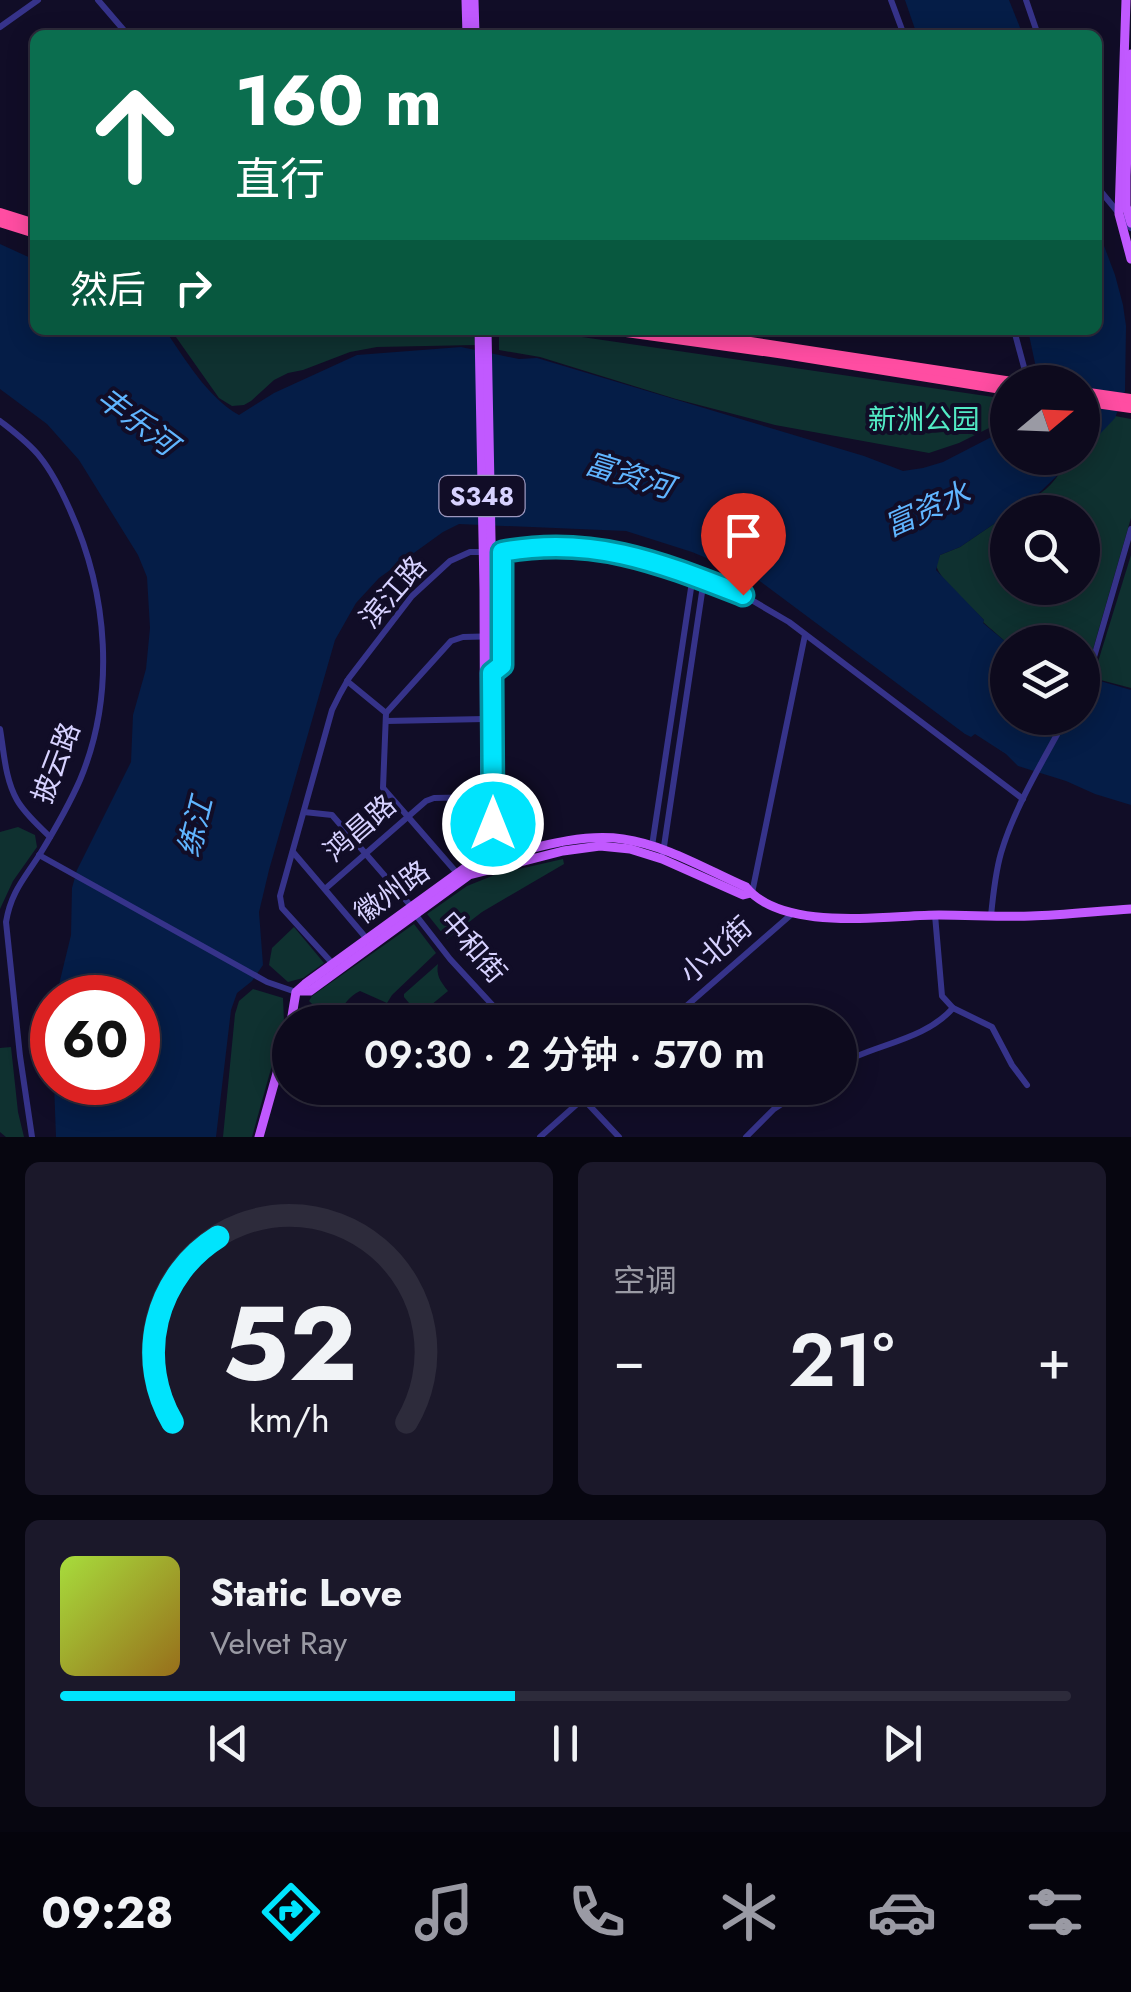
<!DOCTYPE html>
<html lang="zh">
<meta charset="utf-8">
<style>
body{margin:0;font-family:Jost,"Noto Sans SC",sans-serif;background:#1b182a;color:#f1f3f6;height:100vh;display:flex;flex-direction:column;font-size:38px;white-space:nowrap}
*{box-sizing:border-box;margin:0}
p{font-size:32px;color:#9a9aa4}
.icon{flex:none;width:55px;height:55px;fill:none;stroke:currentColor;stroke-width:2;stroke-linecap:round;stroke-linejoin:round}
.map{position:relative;height:1137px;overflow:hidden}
.details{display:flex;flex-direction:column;gap:25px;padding:25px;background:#070610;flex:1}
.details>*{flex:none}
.banner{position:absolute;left:30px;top:30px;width:1072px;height:305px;border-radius:15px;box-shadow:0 5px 25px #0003,0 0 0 2px #2d2b3b;background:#0b6e4f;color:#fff;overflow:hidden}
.needle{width:65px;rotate:71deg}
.buttons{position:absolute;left:990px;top:365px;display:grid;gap:20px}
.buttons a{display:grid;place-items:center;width:110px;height:110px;border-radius:50%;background:#0d0a1d;box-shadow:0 5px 25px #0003,0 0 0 2px #2d2b3b;font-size:50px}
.speed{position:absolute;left:30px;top:975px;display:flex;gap:20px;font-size:50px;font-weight:700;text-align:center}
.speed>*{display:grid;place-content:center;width:130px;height:130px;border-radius:50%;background:#0d0a1d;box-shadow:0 5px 25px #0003,0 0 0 2px #2d2b3b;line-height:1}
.speed .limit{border:15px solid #d22;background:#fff;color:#111}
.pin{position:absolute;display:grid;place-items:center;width:85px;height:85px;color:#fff;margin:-102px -42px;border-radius:50% 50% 50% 0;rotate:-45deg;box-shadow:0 0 10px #0007}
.pin .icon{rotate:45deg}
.me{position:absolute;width:110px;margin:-55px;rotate:0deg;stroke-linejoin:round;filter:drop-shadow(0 0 8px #0008)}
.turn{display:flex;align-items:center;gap:35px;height:210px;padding:0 40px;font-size:45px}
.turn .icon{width:130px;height:130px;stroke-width:2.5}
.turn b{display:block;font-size:70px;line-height:85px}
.then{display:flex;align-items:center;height:95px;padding:0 40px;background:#0003;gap:20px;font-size:38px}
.big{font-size:75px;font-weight:600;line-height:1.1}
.details .tile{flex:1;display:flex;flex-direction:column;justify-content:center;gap:15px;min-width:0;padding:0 35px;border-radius:15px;background:#1b182a}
.details .dial{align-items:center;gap:0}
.dial svg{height:260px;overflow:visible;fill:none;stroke:#2d2b3b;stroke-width:7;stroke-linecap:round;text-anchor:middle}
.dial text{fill:#f1f3f6;stroke:none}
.song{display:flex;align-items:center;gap:30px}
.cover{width:120px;height:120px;border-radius:15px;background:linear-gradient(135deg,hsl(80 70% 55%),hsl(40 70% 35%))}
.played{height:10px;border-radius:5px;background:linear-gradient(90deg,#00e4fd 45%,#2d2b3b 45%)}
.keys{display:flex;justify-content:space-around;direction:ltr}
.heat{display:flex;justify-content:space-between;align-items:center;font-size:55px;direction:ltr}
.details .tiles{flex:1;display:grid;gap:25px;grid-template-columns:1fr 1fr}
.tile:last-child{grid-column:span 2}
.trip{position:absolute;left:272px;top:1005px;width:585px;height:100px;border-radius:50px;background:#0d0a1d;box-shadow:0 5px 25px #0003,0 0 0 2px #2d2b3b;font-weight:600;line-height:100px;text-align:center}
.tabs{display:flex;height:160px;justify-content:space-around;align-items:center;background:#05040c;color:#9a9aa4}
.tabs .icon{width:70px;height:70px}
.tabs .active{color:#00e4fd}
.tabs b{font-size:45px;color:#f1f3f6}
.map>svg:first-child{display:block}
.green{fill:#0f3130}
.water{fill:#051d47}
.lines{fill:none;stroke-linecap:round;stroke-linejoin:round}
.minor{stroke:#36338a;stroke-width:6}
.major{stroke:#c159ff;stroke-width:9}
.highway{stroke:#ff4da2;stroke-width:10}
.route-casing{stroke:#0094a4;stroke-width:25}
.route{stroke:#00e4fd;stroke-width:18}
.labels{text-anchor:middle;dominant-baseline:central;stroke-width:8;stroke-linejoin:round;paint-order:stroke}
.shield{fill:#110d27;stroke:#9c97be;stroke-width:2.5}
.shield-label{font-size:25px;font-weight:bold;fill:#d7d2ff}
.park-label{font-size:28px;fill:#52ebc5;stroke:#110d27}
.street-label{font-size:28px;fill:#d7d2ff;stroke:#110d27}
.water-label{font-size:30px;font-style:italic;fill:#60b5ff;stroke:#110d27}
</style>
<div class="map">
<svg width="1131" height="1137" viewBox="0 0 1131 1137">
<rect width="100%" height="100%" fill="#110d27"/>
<g class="green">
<path d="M171,330h302l2,15 -98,2 -27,5 -47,18 -15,3 -14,7 -23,21 -7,4 -12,1 -13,-8z"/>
<path d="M499,330h35l473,69v20l-48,24 -30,10 -154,-28 -99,-26 -136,-42 -41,-7z"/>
<path d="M1115,416l16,3v99l-44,152 -4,6 -1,-34 -75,1 -24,-21 1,-2c-13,-14 -44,-39 -48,-55l4,-10 20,-8 47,-32 1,73h74v-76h-71c11,-7 24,-14 35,-23 15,-13 15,-25 36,-31l1,-6z"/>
<path d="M1131,555v133l-38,-10z"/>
<path d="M18,827l17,8 2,12 -24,34 -13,28v-77z"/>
<path d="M563,859l1,5 -82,48 -35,27 -20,-25 40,-28 30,-12z"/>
<path d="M414,924l22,29 -44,42 -5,8 -27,-12c-13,6 -20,18 -22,31h-7l-22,-21 3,-5z"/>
<path d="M294,927l30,36 -21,15 -15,4 -19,-17 3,-17z"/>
<path d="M438,964c-2,11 2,17 10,27l-29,24 -15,-18v-3z"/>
<path d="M253,989l30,9 1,24 -32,115h-29l12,-123 4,-13z"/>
<path d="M11,1047l7,65 6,25h-18l-6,-5v-84z"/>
</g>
<g class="water">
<path d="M905,0h104l14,35h-106z"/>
<path d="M1098,230l17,45 8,30 3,21 -1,65 -10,27 -32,34 -1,-70h-43l-11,-52h70z"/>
<path d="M0,244l35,16v70h130c21,30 42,67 74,85l35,-22 83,-38 104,-8 58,12 18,-1 327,98 39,15 20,-3 20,-6 64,-33 1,29h69c-24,18 -39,43 -69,54l-1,3 -47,32 -20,8 -4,15 48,50 -1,3 24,20 1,75h74l1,-42 48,14v115l-36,-11 -29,-13 -48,-15 -12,-12 -31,-20 -4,3 -6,-3 -208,-155 -65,-27 -66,-21 -167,-7 -16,8 -64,46 -23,25 -21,37 -66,230 -10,42 4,53 -11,16 -15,12 -6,17 -15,127h-160l-2,-54 84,-1v-84l-82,-1 15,-62 1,-47 5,-18 54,-108 2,-47 13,-46 4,-41 -3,-51 -9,-22 -59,-95 -32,-36 -47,-35z"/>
</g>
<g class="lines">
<g class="minor">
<path d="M98,0l30,35"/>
<path d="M891,0l13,35"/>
<path d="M1026,0l12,35"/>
<path d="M0,27l38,-27"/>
<path d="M1098,188l33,40"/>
<path d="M1014,330l14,52"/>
<path d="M0,421c14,11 29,22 40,36 13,16 22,35 30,53 38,84 46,184 10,270 -11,25 -26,51 -40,74 -16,25 -29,38 -34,68l14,134 12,81"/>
<path d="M492,673l11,-8 -1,-113"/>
<path d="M347,681l39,32"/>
<path d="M1082,686l8,-15 41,-142"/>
<path d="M386,713l-3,75 74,85"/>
<path d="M386,713l65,-72 12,-4 39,-1"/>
<path d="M386,721l99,-2"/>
<path d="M0,729c4,23 5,50 17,71 8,14 21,25 33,37"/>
<path d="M304,812l28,3 79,91"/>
<path d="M652,846l41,-271"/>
<path d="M293,852l74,87"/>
<path d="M663,853l41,-274"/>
<path d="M39,855l228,127 29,10"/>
<path d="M325,889l101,-88 8,-3 51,-1"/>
<path d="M752,893l53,-258"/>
<path d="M415,914l35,45 47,51"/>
<path d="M935,915l7,81 11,12 39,19 20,38 15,20"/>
<path d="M991,916c2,-21 4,-42 10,-63 14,-47 42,-92 65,-135"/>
<path d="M333,964l-51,-56 -2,-12 52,-186 8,-16 9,-16 63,-82 38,-35 20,-9h32l46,-5 65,4 55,14 75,30 46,27 234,177"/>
<path d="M505,1019l4,3"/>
<path d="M668,1022l125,-109"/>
<path d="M840,1064c36,-20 85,-24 113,-56"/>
<path d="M573,1088l46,49"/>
<path d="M540,1137l55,-49"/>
<path d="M746,1137l28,-28 32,-21"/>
</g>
<g class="major">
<path d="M466,0l1,35"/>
<path d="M474,0l1,35"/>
<path d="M1126,0l-7,214 12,45"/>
<path d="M1131,54l-5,122v30l5,17"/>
<path d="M479,330l5,260 1,279"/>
<path d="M487,330l5,260 1,277"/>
<path d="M299,991h11l159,-116 94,-24 37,-5 30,3 32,10 81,36 8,-2"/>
<path d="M291,1022l5,-30 9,-8 160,-116 12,-6c46,-10 99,-30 146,-23 43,6 84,31 123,48 37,46 141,28 193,28 31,0 61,2 92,1 33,-1 67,-5 100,-7"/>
<path d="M259,1137l31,-110"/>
</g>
<g class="highway">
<path d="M0,213l35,11"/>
<path d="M0,222l35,11"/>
<path d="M612,330l173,24 223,36"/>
<path d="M672,330l340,52"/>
<path d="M1082,392l49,7"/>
<path d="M1082,401l49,7"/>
</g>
</g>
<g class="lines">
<g class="route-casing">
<path id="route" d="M493,824l-1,-151 10,-8v-113c91,-17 159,11 241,43"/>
</g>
<use href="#route" class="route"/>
</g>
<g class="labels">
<rect class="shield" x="439.5" y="476" width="85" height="40" rx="8"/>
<g class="shield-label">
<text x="482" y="496">S348</text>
</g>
<g class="park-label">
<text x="924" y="419">新洲公园</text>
</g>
<g class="street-label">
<text transform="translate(393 592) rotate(-49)">滨江路</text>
<text transform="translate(56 763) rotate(-69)">披云路</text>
<text transform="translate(360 828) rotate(-41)">鸿昌路</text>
<text transform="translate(392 892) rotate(-36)">徽州路</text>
<text transform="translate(473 947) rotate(49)">中和街</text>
<text transform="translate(716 950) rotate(-41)">小北街</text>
</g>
<g class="water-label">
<text transform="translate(137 421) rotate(37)">丰乐河</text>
<text transform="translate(629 475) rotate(17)">富资河</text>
<text transform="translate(927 509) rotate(-24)">富资水</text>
<text transform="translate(195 827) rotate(-76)">练江</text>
</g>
</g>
</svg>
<div class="buttons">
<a><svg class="needle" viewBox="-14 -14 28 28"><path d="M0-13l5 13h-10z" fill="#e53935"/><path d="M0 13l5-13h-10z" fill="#9a9aa4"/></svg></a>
<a><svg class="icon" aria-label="search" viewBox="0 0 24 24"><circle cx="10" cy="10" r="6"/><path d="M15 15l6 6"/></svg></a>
<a><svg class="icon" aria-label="layers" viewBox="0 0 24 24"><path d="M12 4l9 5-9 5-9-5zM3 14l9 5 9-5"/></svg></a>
</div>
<div class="speed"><div class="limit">60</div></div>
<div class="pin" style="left:743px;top:595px;background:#d93025"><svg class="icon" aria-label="arrive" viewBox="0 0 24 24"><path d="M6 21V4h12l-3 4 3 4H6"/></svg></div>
<svg class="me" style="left:493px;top:824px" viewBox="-20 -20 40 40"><circle r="17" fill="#00e4fd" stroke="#fff" stroke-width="3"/><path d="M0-11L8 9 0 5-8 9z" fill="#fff"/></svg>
<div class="trip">09:30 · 2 分钟 · 570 m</div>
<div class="banner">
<div class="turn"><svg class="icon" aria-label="ahead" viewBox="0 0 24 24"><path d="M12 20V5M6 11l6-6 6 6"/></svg><div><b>160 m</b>直行</div></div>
<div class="then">然后<svg class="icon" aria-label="right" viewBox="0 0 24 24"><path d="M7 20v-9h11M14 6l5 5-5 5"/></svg></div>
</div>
</div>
<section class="details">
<div class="tiles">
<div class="tile dial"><svg viewBox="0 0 100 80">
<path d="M14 69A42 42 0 1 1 86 69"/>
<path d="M14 69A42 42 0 0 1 28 12" stroke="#00e4fd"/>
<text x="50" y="56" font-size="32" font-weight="700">52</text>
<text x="50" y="72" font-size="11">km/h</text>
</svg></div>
<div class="tile"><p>空调</p>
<div class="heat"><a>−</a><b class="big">21°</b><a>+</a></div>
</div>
<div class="tile">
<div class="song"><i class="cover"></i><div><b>Static Love</b><p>Velvet Ray</p></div></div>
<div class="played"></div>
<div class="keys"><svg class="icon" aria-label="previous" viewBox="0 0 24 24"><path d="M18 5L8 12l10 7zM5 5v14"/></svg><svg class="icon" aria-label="pause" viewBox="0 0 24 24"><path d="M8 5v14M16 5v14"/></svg><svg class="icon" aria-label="next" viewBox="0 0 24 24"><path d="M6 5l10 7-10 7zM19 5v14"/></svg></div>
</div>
</div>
</section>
<nav class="tabs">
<b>09:28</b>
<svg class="icon active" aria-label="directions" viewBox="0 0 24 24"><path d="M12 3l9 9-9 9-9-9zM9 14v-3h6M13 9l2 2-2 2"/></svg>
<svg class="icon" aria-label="music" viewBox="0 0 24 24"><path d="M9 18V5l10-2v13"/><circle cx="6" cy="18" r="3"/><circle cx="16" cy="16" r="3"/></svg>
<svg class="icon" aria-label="phone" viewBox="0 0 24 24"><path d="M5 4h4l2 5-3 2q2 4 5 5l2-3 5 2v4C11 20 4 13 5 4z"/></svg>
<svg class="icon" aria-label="climate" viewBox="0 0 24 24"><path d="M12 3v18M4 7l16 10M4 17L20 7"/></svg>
<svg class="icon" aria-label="car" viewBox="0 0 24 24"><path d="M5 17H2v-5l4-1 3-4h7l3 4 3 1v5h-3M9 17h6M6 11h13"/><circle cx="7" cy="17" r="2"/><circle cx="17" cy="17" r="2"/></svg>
<svg class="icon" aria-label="filters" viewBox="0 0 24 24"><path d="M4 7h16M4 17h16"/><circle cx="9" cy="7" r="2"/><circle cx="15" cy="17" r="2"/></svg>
</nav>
